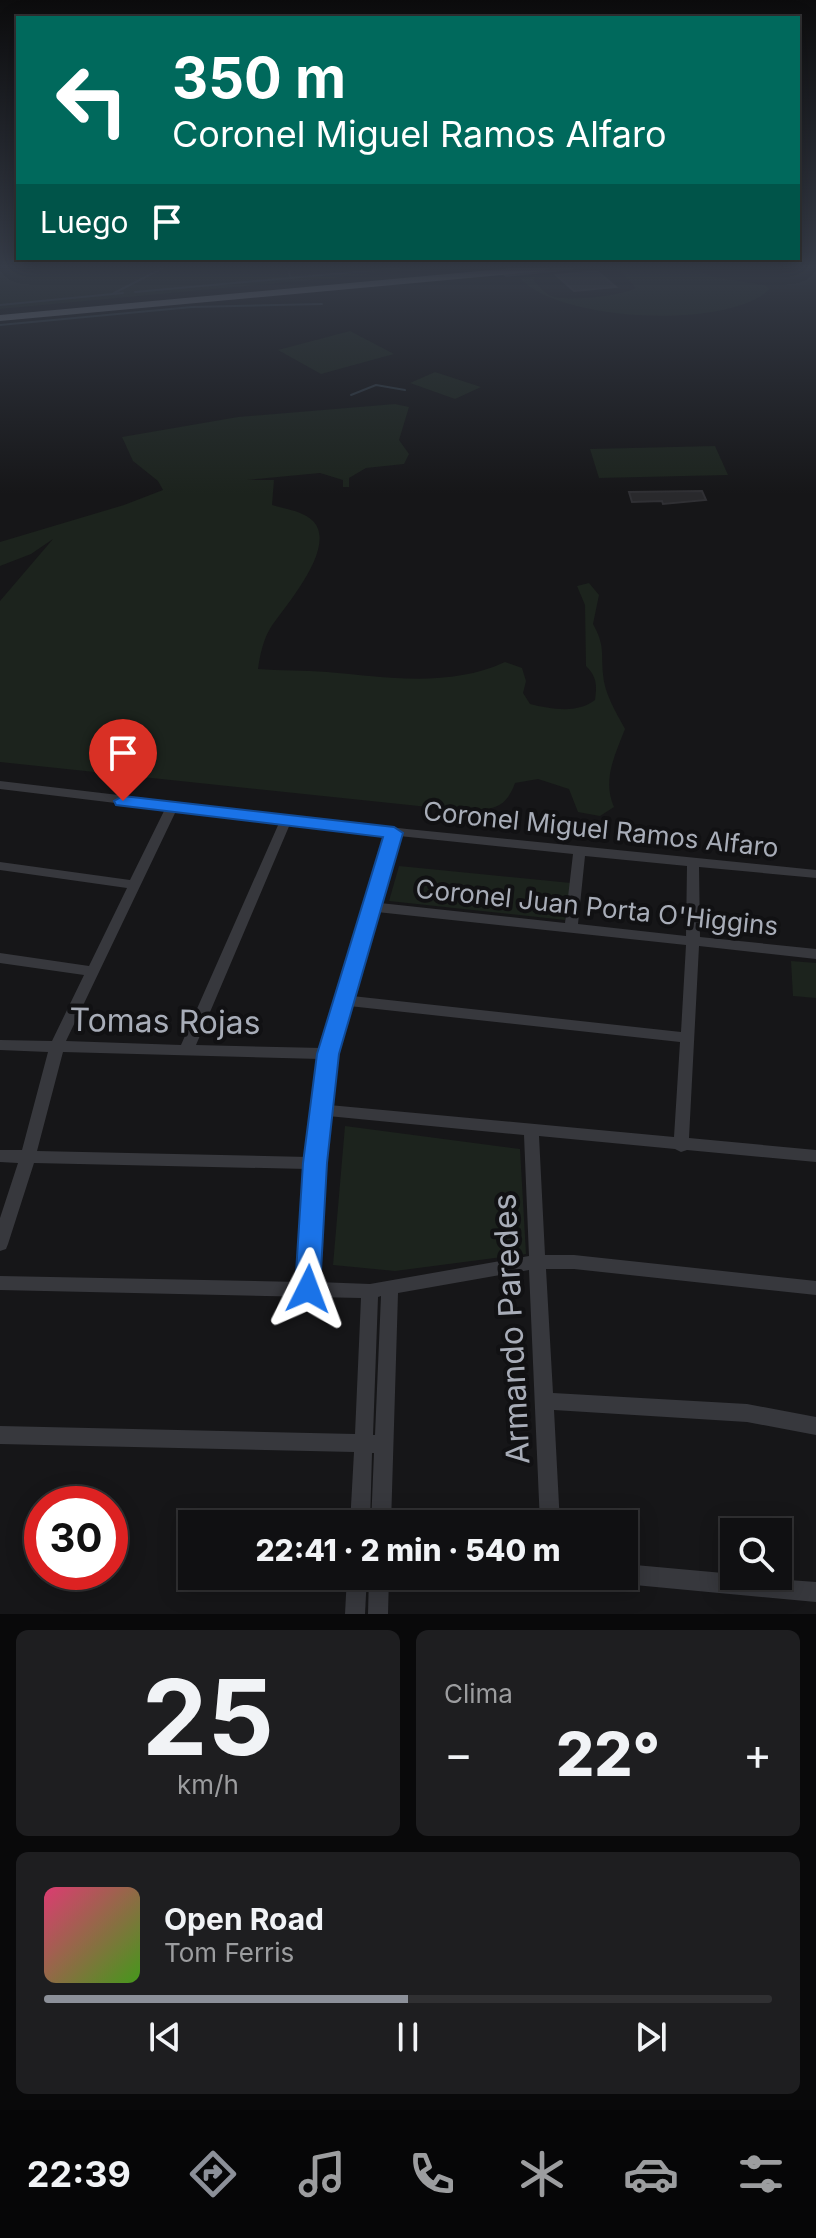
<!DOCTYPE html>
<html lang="es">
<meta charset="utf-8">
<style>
body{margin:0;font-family:Inter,sans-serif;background:#1e1e20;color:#f1f3f6;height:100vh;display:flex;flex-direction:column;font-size:30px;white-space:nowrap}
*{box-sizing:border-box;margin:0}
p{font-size:26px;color:#9c9d9f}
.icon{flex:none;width:44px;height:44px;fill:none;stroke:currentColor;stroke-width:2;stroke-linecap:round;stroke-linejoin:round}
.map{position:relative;height:1614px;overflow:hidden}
.sheet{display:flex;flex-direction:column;gap:16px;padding:16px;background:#09090a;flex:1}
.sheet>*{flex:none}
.guide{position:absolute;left:16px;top:16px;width:784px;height:244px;border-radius:0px;box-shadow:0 4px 20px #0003,0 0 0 2px #303032;background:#00695c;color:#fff;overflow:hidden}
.controls{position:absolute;left:720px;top:1518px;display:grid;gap:16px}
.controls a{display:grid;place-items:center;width:72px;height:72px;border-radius:0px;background:#101012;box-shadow:0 4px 20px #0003,0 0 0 2px #303032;font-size:40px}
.speed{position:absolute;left:24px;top:1486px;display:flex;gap:16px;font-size:40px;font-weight:700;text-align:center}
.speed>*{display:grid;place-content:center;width:104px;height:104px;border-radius:50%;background:#101012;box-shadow:0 4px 20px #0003,0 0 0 2px #303032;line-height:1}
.speed .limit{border:12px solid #d22;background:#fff;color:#111}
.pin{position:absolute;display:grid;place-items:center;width:68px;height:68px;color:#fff;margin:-82px -34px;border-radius:50% 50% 50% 0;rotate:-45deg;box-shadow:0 0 8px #0007}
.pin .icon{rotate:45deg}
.me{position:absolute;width:88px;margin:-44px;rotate:3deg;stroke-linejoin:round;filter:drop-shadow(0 0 6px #0008)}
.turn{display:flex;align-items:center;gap:28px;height:168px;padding:0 24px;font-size:36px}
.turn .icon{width:104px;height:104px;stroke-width:2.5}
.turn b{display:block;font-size:56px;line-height:68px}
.then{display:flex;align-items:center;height:76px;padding:0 24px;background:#0003;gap:16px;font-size:30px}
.big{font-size:60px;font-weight:800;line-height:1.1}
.sheet .tile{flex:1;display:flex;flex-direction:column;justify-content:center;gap:12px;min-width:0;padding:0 28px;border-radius:12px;background:#1e1e20}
.sheet .dial{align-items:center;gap:0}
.dial b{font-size:104px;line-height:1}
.song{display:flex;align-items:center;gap:24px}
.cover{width:96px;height:96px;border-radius:12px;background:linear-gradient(135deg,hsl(340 70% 55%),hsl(100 70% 35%))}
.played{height:8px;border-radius:4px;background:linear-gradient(90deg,#8c9099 50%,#303032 50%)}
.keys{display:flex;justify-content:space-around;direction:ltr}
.heat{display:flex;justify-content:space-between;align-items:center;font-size:44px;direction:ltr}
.sheet .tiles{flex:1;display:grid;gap:16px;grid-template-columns:1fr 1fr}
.tile:last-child{grid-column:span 2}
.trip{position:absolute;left:178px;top:1510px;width:460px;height:80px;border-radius:0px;background:#101012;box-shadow:0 4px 20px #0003,0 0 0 2px #303032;font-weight:800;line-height:80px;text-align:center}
.menu{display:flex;height:128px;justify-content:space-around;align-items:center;background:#060607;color:#9c9d9f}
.menu .icon{width:56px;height:56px}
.menu .active{color:#8c9099}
.menu b{font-size:36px;color:#f1f3f6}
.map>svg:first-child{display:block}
.green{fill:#1c231d}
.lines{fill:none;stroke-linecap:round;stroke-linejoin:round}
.stream{stroke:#2c353c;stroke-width:2}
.building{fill:#29292c;stroke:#303034;stroke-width:2}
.minor{fill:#37383d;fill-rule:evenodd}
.highway{fill:#63666e;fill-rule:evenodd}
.route{fill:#1a73e8;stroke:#114b97;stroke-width:2}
.labels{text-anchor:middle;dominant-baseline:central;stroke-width:8;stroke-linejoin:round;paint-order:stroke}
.street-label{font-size:26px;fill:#a8adb8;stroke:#111113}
.near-street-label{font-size:32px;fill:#a8adb8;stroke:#111113}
</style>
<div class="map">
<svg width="816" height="1614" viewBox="0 0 816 1614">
<rect width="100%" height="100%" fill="#161618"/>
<g class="green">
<path d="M0,268h439l-439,41z"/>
<path d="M626,268h64l24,9 50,8 6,4c-41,41 -212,33 -250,-11l15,-1 -1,4c6,6 12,14 20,16 17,4 67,-1 82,-9l-14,-15 -8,-3z"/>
<path d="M350,331l44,23 -73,20 -43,-24z"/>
<path d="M435,372l46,15 -26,12 -45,-16z"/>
<path d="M395,404l14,3 -10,33 10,14 -5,10 -38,4 -17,10v9h-6v-7l-23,-7 -73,7h27l-2,25c13,4 31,6 41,16 25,26 -28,85 -42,106 -8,13 -11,28 -13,42 23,2 46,1 69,3 58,5 122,16 178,-10l17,6 4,13 -3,12 7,11c21,5 47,10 65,-4 2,-15 2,-23 -9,-34l-1,-61 -8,-19 12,-3 10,12 -6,29c12,22 8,27 10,50 1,19 13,38 22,55 -10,26 -23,51 -11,78l-14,9 -22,-4 -9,-23 -31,-10 -23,4c-11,31 -29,26 -58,27l-457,-48v-161l53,-62 -22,15 -31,12v-24l124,-37 39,-15 -5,-9 -25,-20 -11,-24 116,-20z"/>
<path d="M715,446l13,29 -129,3 -9,-29z"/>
<path d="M399,866l172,17 -6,37 -176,-19z"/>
<path d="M791,961l25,2v35l-23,-2z"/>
<path d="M345,1126l175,23 6,105 -131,17 -62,-6z"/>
</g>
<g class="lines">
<g class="stream">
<path d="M287,268l4,10"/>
<path d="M135,292l264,-24"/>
<path d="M114,293l49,-25"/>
<path d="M0,305l123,-12"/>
<path d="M0,325l192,-18 130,-3"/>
<path d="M351,395l25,-10 29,5"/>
</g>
</g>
<g class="building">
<path d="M597,271l19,16 -42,4 -18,-16z"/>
<path d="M702,491l4,9 -43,4 -1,-3 -30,1 -3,-10z"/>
</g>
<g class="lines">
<g class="minor">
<path d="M554,268h21l-3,2 -66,7 -3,-2z"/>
<path d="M0,781l407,48 409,41v8l-117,-11 1,70 116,12v10l-117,-13 -10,192 127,12v12l-129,-12 -6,2 -6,-3 -136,-13 6,119h29l242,26v14l-242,-26h-28l7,124 194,11 69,13v18l-69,-13 -193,-12 6,114h-20l-11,-254 -131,23 -7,231h-20l3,-71h-2l-2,71h-20l4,-72 -354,-8v-18l355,8 6,-136 -361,-8v-14l300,6 7,-113 -273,-6 -26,81 -2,5 -6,2v-33l18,-55 -18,-1v-12h22l26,-98 -48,-2v-10l52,1 32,-66 -84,-12v-10l89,13 38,-78 -127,-18v-8l130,18 35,-71 -165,-20zM176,811l103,12 -98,222 -115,-4zM290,824l97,11 -65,213 -126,-3zM399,836l174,18 -8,69 -185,-20zM585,856l102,10 -1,70 -108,-12zM377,912l309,33 -5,87 -329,-36zM349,1006l331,36 -6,95 -345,-32 6,-51zM63,1052l257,7 -12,98 -271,-6zM328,1116l196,19 5,121 -159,28 -53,-2 6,-119zM381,1296l-6,139h-2l5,-138z"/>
<path d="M624,1564l110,10v2l82,6v20l-192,-18 -7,-3 -2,-5h9z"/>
<path d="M347,1576h20l-2,38h-20z"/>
<path d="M369,1576h20l-1,38h-20z"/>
</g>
<path class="highway" d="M513,268h36l-5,3 -544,50v-6z"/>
</g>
<linearGradient id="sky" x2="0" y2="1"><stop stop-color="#0c0c0d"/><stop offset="0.54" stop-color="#363c48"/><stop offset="1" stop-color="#363c48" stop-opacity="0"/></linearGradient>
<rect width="816" height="494" fill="url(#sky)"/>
<path class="route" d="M123,796l271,31 9,6 -64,221 -12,109 -7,126 -3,8 -9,4 -9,-4 -4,-8 8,-126 14,-109 66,-217 -267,-32 -2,-4z"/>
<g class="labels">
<g class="street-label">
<text transform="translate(601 829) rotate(6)">Coronel Miguel Ramos Alfaro</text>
<text transform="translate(597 907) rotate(6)">Coronel Juan Porta O'Higgins</text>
</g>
<g class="near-street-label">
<text transform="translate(165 1021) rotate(1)">Tomas Rojas</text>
<text transform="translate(511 1329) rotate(-93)">Armando Paredes</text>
</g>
</g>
</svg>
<div class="controls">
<a><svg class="icon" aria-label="search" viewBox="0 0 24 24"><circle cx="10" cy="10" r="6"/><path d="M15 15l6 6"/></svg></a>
</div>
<div class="speed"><div class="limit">30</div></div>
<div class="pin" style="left:123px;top:801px;background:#d93025"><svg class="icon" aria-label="arrive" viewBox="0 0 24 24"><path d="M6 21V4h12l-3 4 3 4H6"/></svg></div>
<svg class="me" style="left:308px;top:1289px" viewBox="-20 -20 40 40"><path d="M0-17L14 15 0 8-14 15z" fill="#1a73e8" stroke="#fff" stroke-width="4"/></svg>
<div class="trip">22:41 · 2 min · 540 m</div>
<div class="guide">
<div class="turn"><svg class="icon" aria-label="left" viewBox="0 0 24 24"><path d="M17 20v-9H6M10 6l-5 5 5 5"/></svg><div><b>350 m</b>Coronel Miguel Ramos Alfaro</div></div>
<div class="then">Luego<svg class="icon" aria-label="arrive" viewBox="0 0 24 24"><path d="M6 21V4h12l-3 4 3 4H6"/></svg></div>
</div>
</div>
<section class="sheet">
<div class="tiles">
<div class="tile dial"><b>25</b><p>km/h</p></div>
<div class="tile"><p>Clima</p>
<div class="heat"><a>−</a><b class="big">22°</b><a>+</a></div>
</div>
<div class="tile">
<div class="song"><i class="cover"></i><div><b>Open Road</b><p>Tom Ferris</p></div></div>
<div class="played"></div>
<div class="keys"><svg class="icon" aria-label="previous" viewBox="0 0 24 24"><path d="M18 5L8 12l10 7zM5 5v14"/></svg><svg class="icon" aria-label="pause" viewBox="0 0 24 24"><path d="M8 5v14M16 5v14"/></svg><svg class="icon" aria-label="next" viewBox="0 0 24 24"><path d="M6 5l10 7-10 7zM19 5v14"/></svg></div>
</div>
</div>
</section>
<nav class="menu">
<b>22:39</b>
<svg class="icon active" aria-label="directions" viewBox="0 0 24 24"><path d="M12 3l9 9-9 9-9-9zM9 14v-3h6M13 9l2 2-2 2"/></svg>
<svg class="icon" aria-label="music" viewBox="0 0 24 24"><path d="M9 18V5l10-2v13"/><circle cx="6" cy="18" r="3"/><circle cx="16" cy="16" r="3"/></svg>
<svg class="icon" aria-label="phone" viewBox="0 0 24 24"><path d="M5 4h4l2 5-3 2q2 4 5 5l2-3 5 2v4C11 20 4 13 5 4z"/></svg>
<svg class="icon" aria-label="climate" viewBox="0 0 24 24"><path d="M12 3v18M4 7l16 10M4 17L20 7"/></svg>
<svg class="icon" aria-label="car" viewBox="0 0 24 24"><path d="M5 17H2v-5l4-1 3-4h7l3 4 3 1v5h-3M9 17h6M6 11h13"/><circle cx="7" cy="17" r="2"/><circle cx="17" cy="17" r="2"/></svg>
<svg class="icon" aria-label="filters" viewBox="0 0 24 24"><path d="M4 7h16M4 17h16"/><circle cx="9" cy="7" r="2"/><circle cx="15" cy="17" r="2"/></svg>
</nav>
